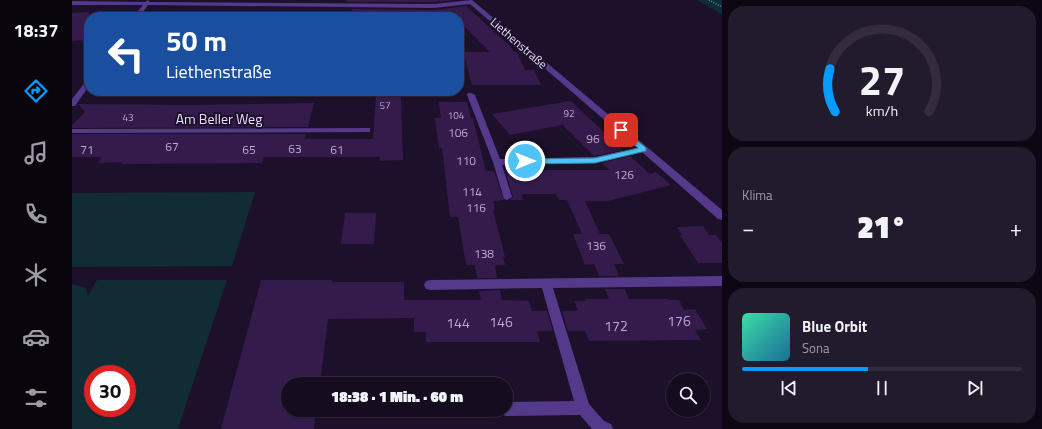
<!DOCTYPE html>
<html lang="de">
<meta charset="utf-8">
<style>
body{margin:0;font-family:"Titillium Web",sans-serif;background:#221a2d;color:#f1f3f6;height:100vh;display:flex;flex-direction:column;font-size:15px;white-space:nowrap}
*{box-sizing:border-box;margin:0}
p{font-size:13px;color:#9d9ba5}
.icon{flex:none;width:22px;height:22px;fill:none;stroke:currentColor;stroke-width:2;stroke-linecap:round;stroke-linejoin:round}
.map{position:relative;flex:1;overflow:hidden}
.side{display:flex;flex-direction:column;gap:6px;padding:6px;background:#0c0712;width:320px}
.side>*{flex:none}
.top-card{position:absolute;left:12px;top:12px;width:380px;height:84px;border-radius:16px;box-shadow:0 1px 3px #0004,0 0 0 1px #342c3e;background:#1a4fa0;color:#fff;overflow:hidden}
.buttons{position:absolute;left:594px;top:373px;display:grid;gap:8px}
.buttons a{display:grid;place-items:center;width:44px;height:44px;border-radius:50%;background:#150c20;box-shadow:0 1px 3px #0004,0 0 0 1px #342c3e;font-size:20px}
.speed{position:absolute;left:12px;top:365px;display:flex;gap:8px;font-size:20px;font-weight:700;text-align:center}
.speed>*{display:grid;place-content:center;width:52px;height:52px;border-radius:50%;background:#150c20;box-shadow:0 1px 3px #0004,0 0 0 1px #342c3e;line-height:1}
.speed .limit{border:6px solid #d22;background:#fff;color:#111}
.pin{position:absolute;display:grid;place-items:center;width:34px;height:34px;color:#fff;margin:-17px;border-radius:8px;box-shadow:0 2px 6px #0006}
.me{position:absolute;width:44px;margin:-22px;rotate:90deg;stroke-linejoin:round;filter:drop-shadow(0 0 3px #0008)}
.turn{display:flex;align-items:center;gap:14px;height:84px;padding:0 16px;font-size:18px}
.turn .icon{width:52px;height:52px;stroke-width:2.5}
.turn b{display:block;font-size:28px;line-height:34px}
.big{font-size:30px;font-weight:800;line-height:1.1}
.side .tile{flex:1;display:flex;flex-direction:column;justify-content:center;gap:6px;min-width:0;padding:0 14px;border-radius:16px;background:#221a2d}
.side .dial{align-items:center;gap:0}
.dial svg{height:104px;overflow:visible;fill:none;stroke:#342c3e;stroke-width:7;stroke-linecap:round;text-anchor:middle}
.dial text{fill:#f1f3f6;stroke:none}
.song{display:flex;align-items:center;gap:12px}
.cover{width:48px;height:48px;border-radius:6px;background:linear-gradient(135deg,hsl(160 70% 55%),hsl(200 70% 35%))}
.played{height:4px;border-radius:2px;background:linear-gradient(90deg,#059bff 45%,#342c3e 45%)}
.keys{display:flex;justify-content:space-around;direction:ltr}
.heat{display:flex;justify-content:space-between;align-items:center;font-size:22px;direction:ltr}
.trip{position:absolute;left:209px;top:377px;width:232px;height:40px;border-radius:20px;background:#150c20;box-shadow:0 1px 3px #0004,0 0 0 1px #342c3e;font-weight:800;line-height:40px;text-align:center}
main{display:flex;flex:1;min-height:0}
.dock{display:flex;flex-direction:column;width:72px;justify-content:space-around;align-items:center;background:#08050d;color:#9d9ba5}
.dock .icon{width:28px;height:28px}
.dock .active{color:#059bff}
.dock b{font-size:18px;color:#f1f3f6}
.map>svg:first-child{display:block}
.green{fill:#122c35;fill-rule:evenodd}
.building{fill:#341b4c}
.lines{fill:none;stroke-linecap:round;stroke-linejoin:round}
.path{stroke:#2b9dc1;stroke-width:1.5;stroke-dasharray:1 1.5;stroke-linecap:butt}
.minor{fill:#55398b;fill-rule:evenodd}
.route{fill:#4fc3f7;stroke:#337fa1}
.labels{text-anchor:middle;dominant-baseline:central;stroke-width:4;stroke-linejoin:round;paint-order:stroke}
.far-number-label{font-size:10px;fill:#bcaad2}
.far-street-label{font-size:12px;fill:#e9d9ff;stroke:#1c102a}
.number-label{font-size:12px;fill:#bcaad2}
.street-label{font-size:14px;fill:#e9d9ff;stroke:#1c102a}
.near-number-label{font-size:14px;fill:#bcaad2}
</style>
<main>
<nav class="dock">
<b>18:37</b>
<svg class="icon active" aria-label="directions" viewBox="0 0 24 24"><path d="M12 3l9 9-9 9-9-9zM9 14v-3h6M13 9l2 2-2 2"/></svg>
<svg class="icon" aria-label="music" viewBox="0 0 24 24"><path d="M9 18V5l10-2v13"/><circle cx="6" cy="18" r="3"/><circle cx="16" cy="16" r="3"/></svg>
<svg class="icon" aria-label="phone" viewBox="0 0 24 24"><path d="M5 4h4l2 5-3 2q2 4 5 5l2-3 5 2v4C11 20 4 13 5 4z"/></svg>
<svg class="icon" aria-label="climate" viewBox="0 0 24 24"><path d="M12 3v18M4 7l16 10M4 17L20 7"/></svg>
<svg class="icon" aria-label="car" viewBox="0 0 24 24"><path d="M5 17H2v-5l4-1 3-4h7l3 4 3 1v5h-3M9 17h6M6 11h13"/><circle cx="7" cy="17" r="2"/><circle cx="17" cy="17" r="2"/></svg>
<svg class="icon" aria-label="filters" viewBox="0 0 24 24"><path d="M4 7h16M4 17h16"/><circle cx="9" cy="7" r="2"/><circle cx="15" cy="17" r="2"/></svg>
</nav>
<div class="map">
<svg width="650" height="429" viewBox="0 0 650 429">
<rect width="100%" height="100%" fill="#1c102a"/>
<g class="green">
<path d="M625,0h25v14z"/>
<path d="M183,192l-23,74 -160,1v-74z"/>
<path d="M25,280h130l-49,149h-106v-145l14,4 2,8zM21,374h34v34h-34z"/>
</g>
<g class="building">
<path d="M274,0h112l-24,2h-87z"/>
<path d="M394,6l45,41 2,5h4l8,18h9l7,15h-69l-9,-33h27l-31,-31v-4h-103l-5,-8 83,1z"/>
<path d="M17,12v28l-17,1v-28z"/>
<path d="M304,96h25l2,64 -24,1 1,-4h-116l-2,6 -140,1 1,-2 -25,1 4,-6h-30v-23h234l-1,5h68z"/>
<path d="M499,101l52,49 -29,6 -31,-31 -53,10 -18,-21z"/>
<path d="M367,102h28l4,16h2l13,53h8l10,29 -11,1 2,9h-2l12,47h-2l2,8h-10l2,13h-20l-2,-13h-9l-8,-48h-8l-8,-69h-3l-4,-30h6z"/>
<path d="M242,103l-6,24 -236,1v-3l13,-13 -7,-8 112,1z"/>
<path d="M558,156l20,18 6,-2 15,13 -63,16h-23l15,33h9l15,30h-10l5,12h-20l-5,-12 -9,1 -12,-31h9l-15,-34h-8l-3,-6h-34l1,6h-14l4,-3 -8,-27h104l-7,-7z"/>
<path d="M273,213h31l-2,31h-33z"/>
<path d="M631,226l6,9h7l6,8v20h-24l-18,-28h2l-5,-8z"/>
<path d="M189,280h71v2h72v18h77l-2,-9 21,-1 2,10 27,1 3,10h15l6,20h-16l3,11h-114v-10h-12v-14l-86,1 -8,65h-32v26h28l-2,19h-93z"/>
<path d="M533,289h20l4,10h39l1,1h10l5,10 11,-1 12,20 -12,1 6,10 -112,1 -4,-10h-17l-6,-20h16l-4,-10h12l-1,-2h24z"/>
</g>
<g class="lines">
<path class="path" d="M637,0l13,7"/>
<g class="minor">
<path d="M76,0l2,2 284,2 38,-4 250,210v10l-4,-1 -76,-67 -47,11 -93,2 10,32 -5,3 -3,-1 -11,-37 -26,-67 1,-2h3l4,2 25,64 95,-2 42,-9 -167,-144 -36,4 -286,-3 -9,12h-6l10,-12h-71v-4l73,1z"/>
<path d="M17,79v7l-14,20h-3v-7l15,-19z"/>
<path d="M295,128h3v4l-298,1v-4z"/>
<path d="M650,276v10l-169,2 36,116 15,17 7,3 2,5h-21l-12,-14 -74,1 -5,-2 -2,-4h7v-8l68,-1 -32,-113 -112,2 -4,-1 -2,-4 2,-4 4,-1z"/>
</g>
</g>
<path class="route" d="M546,128h5l23,20v3l-51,12 -70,1 -4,-3 4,-2 70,-1 43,-10 -20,-17z"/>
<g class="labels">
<g class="far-number-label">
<text x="313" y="105">57</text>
<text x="497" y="113">92</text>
<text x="384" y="115">104</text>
<text x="56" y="117">43</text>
</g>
<g class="far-street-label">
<text transform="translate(447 43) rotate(41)">Liethenstraße</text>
</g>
<g class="number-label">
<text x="386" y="132">106</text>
<text x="521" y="138">96</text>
<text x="100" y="146">67</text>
<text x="223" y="148">63</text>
<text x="15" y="149">71</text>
<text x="177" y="149">65</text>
<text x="265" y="149">61</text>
<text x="394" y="160">110</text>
<text x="552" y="174">126</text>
<text x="400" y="191">114</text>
<text x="404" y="207">116</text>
<text x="524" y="245">136</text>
<text x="412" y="253">138</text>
</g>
<g class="street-label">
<text x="147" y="118">Am Beller Weg</text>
</g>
<g class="near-number-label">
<text x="607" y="320">176</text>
<text x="429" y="321">146</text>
<text x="386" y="322">144</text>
<text x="544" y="325">172</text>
</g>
</g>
</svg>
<div class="buttons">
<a><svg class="icon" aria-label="search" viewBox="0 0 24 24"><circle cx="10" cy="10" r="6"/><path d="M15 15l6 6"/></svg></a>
</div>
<div class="speed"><div class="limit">30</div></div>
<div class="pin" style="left:549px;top:130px;background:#d93025"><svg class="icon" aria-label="arrive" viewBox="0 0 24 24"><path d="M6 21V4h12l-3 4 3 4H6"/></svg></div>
<svg class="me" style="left:453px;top:161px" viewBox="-20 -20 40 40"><circle r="17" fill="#4fc3f7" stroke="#fff" stroke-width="3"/><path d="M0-11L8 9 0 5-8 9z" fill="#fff"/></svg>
<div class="trip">18:38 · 1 Min. · 60 m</div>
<div class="top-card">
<div class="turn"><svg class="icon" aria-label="left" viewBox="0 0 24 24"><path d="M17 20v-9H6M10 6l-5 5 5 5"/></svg><div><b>50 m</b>Liethenstraße</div></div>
</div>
</div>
<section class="side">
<div class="tile dial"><svg viewBox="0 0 100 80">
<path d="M14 69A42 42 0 1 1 86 69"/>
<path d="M14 69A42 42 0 0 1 10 36" stroke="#059bff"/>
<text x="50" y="56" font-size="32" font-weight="700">27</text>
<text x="50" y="72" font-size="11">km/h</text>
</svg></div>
<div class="tile"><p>Klima</p>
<div class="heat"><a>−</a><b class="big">21°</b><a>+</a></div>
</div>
<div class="tile">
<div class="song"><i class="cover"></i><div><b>Blue Orbit</b><p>Sona</p></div></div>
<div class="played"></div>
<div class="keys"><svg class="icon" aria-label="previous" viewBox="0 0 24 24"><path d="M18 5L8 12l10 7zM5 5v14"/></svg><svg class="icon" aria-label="pause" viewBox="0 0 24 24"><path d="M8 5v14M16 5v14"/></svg><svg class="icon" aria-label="next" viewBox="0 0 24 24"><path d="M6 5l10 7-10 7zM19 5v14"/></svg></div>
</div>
</section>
</main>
